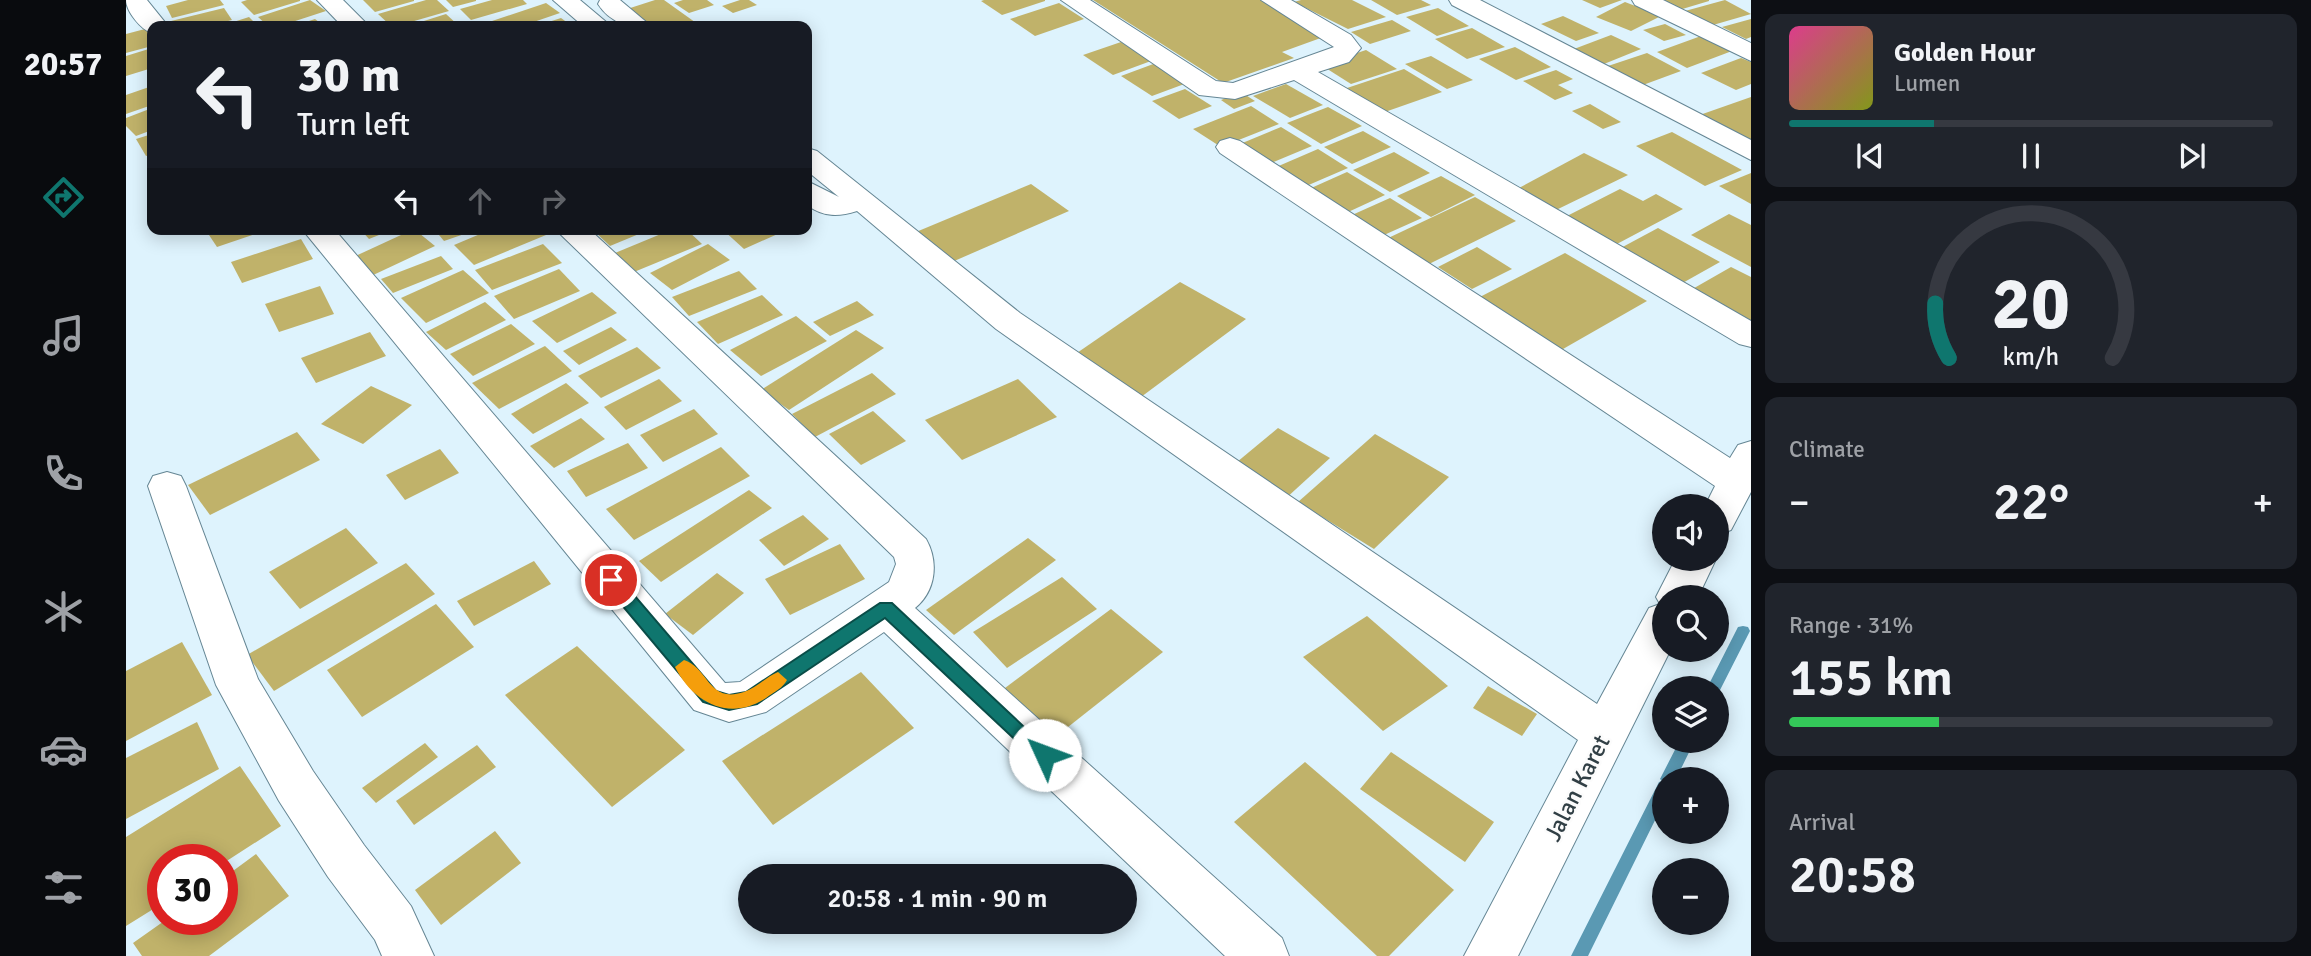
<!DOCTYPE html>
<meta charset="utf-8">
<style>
body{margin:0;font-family:Signika,sans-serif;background:#20242c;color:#f1f3f6;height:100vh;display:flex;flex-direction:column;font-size:26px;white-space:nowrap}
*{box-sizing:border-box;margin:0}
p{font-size:23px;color:#9ea1a6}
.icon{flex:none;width:38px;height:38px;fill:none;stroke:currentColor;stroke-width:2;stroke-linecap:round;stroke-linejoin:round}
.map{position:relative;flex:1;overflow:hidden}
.panel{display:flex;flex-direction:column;gap:14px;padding:14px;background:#0d0f14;width:560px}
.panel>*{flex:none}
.top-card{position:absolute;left:21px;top:21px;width:665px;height:214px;border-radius:14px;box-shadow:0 4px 18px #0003;background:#171b24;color:#f1f3f6;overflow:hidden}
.buttons{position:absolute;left:1526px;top:494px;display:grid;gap:14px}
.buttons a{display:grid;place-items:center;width:77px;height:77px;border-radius:50%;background:#171b24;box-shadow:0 4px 18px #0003;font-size:35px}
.speed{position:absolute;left:21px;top:844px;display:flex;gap:14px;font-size:35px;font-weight:700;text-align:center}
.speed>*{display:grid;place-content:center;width:91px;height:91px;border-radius:50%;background:#171b24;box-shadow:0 4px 18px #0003;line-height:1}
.speed .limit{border:10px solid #d22;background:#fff;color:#111}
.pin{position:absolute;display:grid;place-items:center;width:60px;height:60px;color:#fff;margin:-30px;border:4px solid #fff;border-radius:50%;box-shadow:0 2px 7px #0007}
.me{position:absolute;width:77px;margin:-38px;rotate:313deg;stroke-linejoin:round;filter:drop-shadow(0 0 5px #0008)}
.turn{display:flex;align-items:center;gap:24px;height:147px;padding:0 35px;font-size:32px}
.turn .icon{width:91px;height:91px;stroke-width:2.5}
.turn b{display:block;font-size:49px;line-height:60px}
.lanes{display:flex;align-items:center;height:66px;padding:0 35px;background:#0003;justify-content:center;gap:35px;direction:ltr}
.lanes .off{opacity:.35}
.big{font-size:52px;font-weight:600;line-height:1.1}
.panel .tile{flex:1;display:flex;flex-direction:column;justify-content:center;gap:10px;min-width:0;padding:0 24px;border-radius:14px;background:#20242c}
.panel .dial{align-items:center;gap:0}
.dial svg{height:182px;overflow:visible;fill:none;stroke:#363941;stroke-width:7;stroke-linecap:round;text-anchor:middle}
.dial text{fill:#f1f3f6;stroke:none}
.song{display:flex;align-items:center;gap:21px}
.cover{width:84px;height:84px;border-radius:10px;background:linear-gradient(135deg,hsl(330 70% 55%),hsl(70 70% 35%))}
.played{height:7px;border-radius:4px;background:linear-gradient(90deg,#0f766e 30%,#363941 30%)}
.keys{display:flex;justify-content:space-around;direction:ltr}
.heat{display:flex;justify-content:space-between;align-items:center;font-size:38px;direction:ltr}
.charge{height:10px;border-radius:5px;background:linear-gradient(90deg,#34c759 31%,#363941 0)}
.trip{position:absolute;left:612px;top:864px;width:399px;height:70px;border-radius:35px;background:#171b24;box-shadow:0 4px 18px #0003;font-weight:600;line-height:70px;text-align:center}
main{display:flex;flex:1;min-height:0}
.dock{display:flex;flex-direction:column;width:126px;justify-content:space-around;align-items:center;background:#090b0e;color:#9ea1a6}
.dock .icon{width:49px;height:49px}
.dock .on{color:#0f766e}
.dock b{font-size:32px;color:#f1f3f6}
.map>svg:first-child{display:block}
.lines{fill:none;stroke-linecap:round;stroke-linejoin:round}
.stream{fill:#5a99b3;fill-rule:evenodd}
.building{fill:#c0b26a}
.minor-casing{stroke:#658694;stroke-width:2}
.minor{fill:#fff;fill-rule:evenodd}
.route{fill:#0f766e;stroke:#0a4d48;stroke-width:2}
.slow{fill:#f59e0b}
.labels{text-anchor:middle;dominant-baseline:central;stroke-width:5;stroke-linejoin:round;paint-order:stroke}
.near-street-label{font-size:24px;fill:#313f45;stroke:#fcfcfc}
</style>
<main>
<nav class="dock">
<b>20:57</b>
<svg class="icon on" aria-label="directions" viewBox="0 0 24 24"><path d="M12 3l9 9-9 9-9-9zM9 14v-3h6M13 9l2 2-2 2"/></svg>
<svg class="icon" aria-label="music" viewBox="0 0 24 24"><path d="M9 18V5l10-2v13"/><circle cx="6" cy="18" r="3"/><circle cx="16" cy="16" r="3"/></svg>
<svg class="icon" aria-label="phone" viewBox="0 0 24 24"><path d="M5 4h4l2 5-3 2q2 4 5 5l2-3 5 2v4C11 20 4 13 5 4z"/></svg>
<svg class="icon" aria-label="climate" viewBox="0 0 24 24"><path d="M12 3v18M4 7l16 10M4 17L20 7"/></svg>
<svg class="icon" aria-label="car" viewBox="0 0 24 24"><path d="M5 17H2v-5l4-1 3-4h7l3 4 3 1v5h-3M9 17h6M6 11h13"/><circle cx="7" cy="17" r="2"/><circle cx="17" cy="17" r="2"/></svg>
<svg class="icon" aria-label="filters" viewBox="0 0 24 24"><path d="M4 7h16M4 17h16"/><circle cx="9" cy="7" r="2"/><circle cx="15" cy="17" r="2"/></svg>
</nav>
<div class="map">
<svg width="1625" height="956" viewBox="0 0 1625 956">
<rect width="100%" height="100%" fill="#def3fd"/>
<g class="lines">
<g class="stream">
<path d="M1617,626l5,1 2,4 -31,61 -2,1v-5h-10l31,-61z"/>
<path d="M1554,740h15l-19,39h-12v23l-76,154h-17l88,-174 3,-1 -2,-2z"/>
</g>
</g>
<g class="building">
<path d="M62,0h32l4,5 -52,13 -6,-12z"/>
<path d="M121,0h53v1l-46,14 -13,-13z"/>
<path d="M184,0l16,11 -46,15h-12l-10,-9z"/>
<path d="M237,0h51v1l-39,11z"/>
<path d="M300,0h11l12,11 -52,15h-6l-13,-12z"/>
<path d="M320,0h30v1l-23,6z"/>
<path d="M366,0h31l4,4 -56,16 -11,-11z"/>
<path d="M529,0h9l35,25 -53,1 -22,-16z"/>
<path d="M557,0h24l7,5 -25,8 -15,-10z"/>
<path d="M614,0h9l8,5 -24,8 -11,-7z"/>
<path d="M858,0h61v1l-43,14 -21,-14z"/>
<path d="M967,0h175l61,35 -47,17 12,6 -71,25z"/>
<path d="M1175,0h51l34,17 -38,12 -54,-27z"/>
<path d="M1245,0h50l10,5 -34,10z"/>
<path d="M1456,0h40l-22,8z"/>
<path d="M1534,0h49v1l-30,9z"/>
<path d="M1599,0l26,14 -38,11 -28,-14z"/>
<path d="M1499,2l36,14 -30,15 -35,-14z"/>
<path d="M420,3l14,10 -38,13h-23l-7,-5z"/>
<path d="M933,3l25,16 -49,17 -25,-17z"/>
<path d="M98,8l8,12 -23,6h-35l-3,-5z"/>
<path d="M1312,8l31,18 -32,10 -31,-19z"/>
<path d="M320,14l13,12h-51z"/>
<path d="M1437,16l36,17 -23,8 -35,-17z"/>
<path d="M123,17l9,9h-37z"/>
<path d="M435,18l11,8h-36z"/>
<path d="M189,19l9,7h-30z"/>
<path d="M1625,19v18l-5,2 -24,-12z"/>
<path d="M1266,20l19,11 -41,13 -19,-12z"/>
<path d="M1539,24l21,11 -22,6 -21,-11z"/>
<path d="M1346,28l33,19 -38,12 -32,-20z"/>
<path d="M19,29l7,9v8l-26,7v-19z"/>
<path d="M1485,35l30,14 -37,15 -30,-15z"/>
<path d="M1575,36l31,15 -45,17 -30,-16z"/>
<path d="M995,42l30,19 -38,14 -30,-20z"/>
<path d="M1389,47l36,20 -35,13 -37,-21z"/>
<path d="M26,48v20l-26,8v-20z"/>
<path d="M1240,50l31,19 -46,15 -30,-19z"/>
<path d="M1521,53l34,18 -38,14 -35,-19z"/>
<path d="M1305,56l42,24 -26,9 -42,-25z"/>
<path d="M1615,58l10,4v22l-15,6 -35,-17z"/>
<path d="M1030,63l31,20 -35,13 -31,-20z"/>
<path d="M1278,69l38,23 -60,21 -38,-24z"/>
<path d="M1430,70l17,9 -15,6 15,8 -18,7 -32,-19z"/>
<path d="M1160,84l37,21 -33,13 -37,-22z"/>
<path d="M26,86v19l-26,9v-19z"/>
<path d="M1059,89l27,17 -33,13 -27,-18z"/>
<path d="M1115,92l14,9 -21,8 -13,-9z"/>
<path d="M1625,97v51l-57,-31z"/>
<path d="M1464,104l31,18 -18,7 -31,-18z"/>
<path d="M1125,106l28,18 -58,23 -28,-18z"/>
<path d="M1202,107l34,19 -41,18 -34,-21z"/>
<path d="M26,108v22l-16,6 -10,-10v-8z"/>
<path d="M1155,127l31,19 -43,18 -29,-20z"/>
<path d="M1237,131l28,16 -39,17 -28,-17z"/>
<path d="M1546,132l70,38 -37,16 -69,-40z"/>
<path d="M26,134v20l-6,2 -10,-17z"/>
<path d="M1192,149l30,19 -44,19 -30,-19z"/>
<path d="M1268,152l36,21 -40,19 -37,-22z"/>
<path d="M1458,153l44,22 -72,35 -37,-22z"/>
<path d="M1221,172l38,23 -39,18 -37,-24z"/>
<path d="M1625,173v31l-32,-18z"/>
<path d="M1315,176l34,19 -44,22 -34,-21z"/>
<path d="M905,184l38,27 -117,51 -36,-30z"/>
<path d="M1494,189l23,12 13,-7 27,15 -68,36 -50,-28z"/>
<path d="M1349,197l41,24 -91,45 -41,-26z"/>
<path d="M1264,198l32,20 -38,17 -32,-20z"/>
<path d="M1603,214l22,11v42l-60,-32z"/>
<path d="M1532,228l62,34 -41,23 -62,-35z"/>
<path d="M79,229h62v1l-50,17z"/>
<path d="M234,229h34l-25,10z"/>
<path d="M288,229l21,17 -66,31 -20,-18z"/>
<path d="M308,229h42v1l-32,11z"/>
<path d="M366,229h48l6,6 -72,30 -20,-20z"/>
<path d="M466,229h59l-41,17z"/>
<path d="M547,229h13l16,15 -68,28 -19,-19z"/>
<path d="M596,229h67l-45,20z"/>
<path d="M175,239l12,20 -71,24 -11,-21z"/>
<path d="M417,244l19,19 -70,27 -17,-20z"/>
<path d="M582,244l22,16 -58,30 -22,-17z"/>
<path d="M1351,247l35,22 -40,20 -34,-22z"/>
<path d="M1439,253l82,48 -91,52 -82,-53z"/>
<path d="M315,256l12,13 -60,24 -12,-14z"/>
<path d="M1605,267l20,10v43l-5,3 -57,-32z"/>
<path d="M433,269l21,22 -66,28 -20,-23z"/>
<path d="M337,270l26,23 -63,30 -25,-25z"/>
<path d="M613,271l18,18 -68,27 -17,-19z"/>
<path d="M1054,282l66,37 -105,78 -67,-42z"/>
<path d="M194,286l14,28 -55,18 -14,-28z"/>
<path d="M466,292l25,21 -60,30 -25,-22z"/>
<path d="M636,295l21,20 -65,29 -21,-22z"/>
<path d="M731,301l17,14 -44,21 -17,-14z"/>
<path d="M359,302l21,18 -60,30 -20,-18z"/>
<path d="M670,316l31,25 -66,35 -31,-26z"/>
<path d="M385,324l24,20 -62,32 -23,-22z"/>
<path d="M485,327l16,13 -48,25 -16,-14z"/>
<path d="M730,330l28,18 -95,62 -28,-20z"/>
<path d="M244,332l16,24 -70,27 -15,-25z"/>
<path d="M419,346l27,25 -73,38 -27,-26z"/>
<path d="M511,347l24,21 -60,30 -23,-22z"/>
<path d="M746,373l24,21 -81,43 -23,-23z"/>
<path d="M533,379l23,22 -56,29 -22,-23z"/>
<path d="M892,379l39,38 -95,43 -37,-40z"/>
<path d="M440,383l23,20 -56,31 -22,-20z"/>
<path d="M245,386l41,19 -49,39 -42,-20z"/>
<path d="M568,409l24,25 -55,28 -23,-27z"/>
<path d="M747,411l33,30 -45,24 -32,-31z"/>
<path d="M455,418l24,21 -51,29 -24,-22z"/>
<path d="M1152,428l52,30 -46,42 -53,-33z"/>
<path d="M171,432l23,28 -110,55 -22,-30z"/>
<path d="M1249,434l74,43 -75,72 -76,-47z"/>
<path d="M502,443l20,25 -62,29 -19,-26z"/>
<path d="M595,447l29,29 -116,64 -28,-31z"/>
<path d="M314,449l19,24 -54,27 -19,-25z"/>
<path d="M623,490l23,18 -111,74 -22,-21z"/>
<path d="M677,515l26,24 -45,27 -25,-26z"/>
<path d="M220,528l32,35 -78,46 -31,-37z"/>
<path d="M902,538l28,22 -102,75 -28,-25z"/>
<path d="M714,544l25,35 -75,36 -25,-36z"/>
<path d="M408,561l17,23 -77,42 -17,-25z"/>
<path d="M280,563l29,31 -161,97 -27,-36z"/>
<path d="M591,573l27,20 -51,42 -28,-21z"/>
<path d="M936,577l35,32 -90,59 -34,-36z"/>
<path d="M310,604l38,43 -112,70 -35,-47z"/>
<path d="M985,609l52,43 -114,90 -52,-48z"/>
<path d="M1241,616l81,70 -65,45 -80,-74z"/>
<path d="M56,642l30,53 -86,46v-70z"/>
<path d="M451,646l108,104 -73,57 -107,-112z"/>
<path d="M735,672l53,56 -141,97 -51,-64z"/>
<path d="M1362,686l49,28 -15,22 -49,-28z"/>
<path d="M71,722l22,47 -93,50v-61z"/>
<path d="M299,743l13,14 -62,46 -14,-15z"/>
<path d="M351,745l19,22 -82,58 -18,-24z"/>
<path d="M1265,752l103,70 -29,40 -105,-73z"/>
<path d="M1179,762l149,128 -65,66h-12l-143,-134z"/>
<path d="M114,766l41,60 -59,38v-5h-59v44l-37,23v-89z"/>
<path d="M369,831l26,32 -80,62 -26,-35z"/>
<path d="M130,854l33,42 -80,60h-67l-9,-13 34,-24h55v-40z"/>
</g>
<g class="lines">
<g class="minor-casing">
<g id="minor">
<path d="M0,0h21l21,26h-16v7c-11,-3 -26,-22 -26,-33z"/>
<path d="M191,0h26l26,26h-27z"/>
<path d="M427,0h27l31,26h-28z"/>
<path d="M474,0h20l31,26c-23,1 -40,-2 -53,-22z"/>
<path d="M935,0h29l126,81 17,2 101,-36 -73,-47h30l60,35 10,13 -12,14 -31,10 433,249v26l-12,-3 -445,-264 -59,19 -36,-4z"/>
<path d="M1323,0h31l271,140v20l-299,-155z"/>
<path d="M1506,0h31l88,43v18l-116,-56z"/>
<path d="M1104,138l10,3 490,317 8,-13 13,-4v51l-20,38 -14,5v-29h-12l10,-20 -495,-333 -4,-6 4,-6z"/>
<path d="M681,148l10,3 203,162 577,391 52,-96 11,-4 -4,-7 20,-39 41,-1 -19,40h-34v52h7l-153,307h-54l114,-216 -582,-411 -139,-118c-19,6 -34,6 -50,-6v-24l32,16 -32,-26z"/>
<path d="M176,229h32l391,454 15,-1 149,-100 7,-18 -2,-7 -339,-328h34l337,310c13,23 10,52 -11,69l367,330 7,18h-64l-341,-324 -118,80 -37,10 -35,-12z"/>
<path d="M41,472l14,4 5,10 72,193 55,92 51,74 47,61 23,50h-52l-7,-16 -47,-63 -49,-76 -63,-116 -68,-199 5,-10z"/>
</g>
</g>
<use href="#minor" class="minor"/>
</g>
<path class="route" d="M485,573l6,2 99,116 13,4 17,-3 134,-89h12l162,152 -2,6h-14l-153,-143 -128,86 -28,6 -26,-8 -98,-117 -2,-5z"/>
<path class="slow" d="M558,660c25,8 24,44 60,32 12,-4 22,-15 34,-20l9,8c-4,8 -13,12 -21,18 -36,24 -73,5 -91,-31z"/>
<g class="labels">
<g class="near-street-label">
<text transform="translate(1451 788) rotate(-63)">Jalan Karet</text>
</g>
</g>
</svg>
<div class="buttons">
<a><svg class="icon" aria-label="sound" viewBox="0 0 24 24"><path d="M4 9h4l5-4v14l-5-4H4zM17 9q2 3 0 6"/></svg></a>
<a><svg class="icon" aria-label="search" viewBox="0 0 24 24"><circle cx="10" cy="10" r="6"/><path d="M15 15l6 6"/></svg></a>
<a><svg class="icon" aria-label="layers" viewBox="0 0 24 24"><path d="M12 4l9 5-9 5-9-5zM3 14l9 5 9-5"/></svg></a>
<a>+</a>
<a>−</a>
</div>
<div class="speed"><div class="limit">30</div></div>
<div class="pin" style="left:485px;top:580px;background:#d93025"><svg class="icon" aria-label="arrive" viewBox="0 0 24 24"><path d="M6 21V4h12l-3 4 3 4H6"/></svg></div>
<svg class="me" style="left:919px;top:755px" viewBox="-20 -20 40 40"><circle r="19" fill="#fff"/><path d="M0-13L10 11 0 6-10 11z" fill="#0f766e"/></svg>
<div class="trip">20:58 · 1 min · 90 m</div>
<div class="top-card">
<div class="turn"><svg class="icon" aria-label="left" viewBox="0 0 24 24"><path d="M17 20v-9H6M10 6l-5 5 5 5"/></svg><div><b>30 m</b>Turn left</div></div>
<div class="lanes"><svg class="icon" aria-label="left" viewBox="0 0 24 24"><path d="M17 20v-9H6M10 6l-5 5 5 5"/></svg><svg class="icon off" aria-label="ahead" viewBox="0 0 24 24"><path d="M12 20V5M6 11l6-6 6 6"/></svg><svg class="icon off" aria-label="right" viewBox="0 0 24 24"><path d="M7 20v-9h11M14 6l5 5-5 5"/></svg></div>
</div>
</div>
<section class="panel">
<div class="tile">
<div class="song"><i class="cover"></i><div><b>Golden Hour</b><p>Lumen</p></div></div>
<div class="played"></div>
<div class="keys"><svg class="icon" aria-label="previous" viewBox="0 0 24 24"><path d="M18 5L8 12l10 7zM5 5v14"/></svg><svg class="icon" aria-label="pause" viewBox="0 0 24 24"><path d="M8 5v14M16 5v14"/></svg><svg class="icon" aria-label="next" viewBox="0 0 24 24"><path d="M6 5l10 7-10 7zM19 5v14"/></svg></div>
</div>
<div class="tile dial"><svg viewBox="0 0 100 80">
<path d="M14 69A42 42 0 1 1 86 69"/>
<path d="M14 69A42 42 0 0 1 8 45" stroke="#0f766e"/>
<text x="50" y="56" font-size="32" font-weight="700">20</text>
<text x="50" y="72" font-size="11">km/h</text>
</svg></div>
<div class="tile"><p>Climate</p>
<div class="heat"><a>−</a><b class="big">22°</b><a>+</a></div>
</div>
<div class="tile"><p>Range · 31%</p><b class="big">155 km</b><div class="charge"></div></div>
<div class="tile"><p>Arrival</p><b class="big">20:58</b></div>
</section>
</main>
